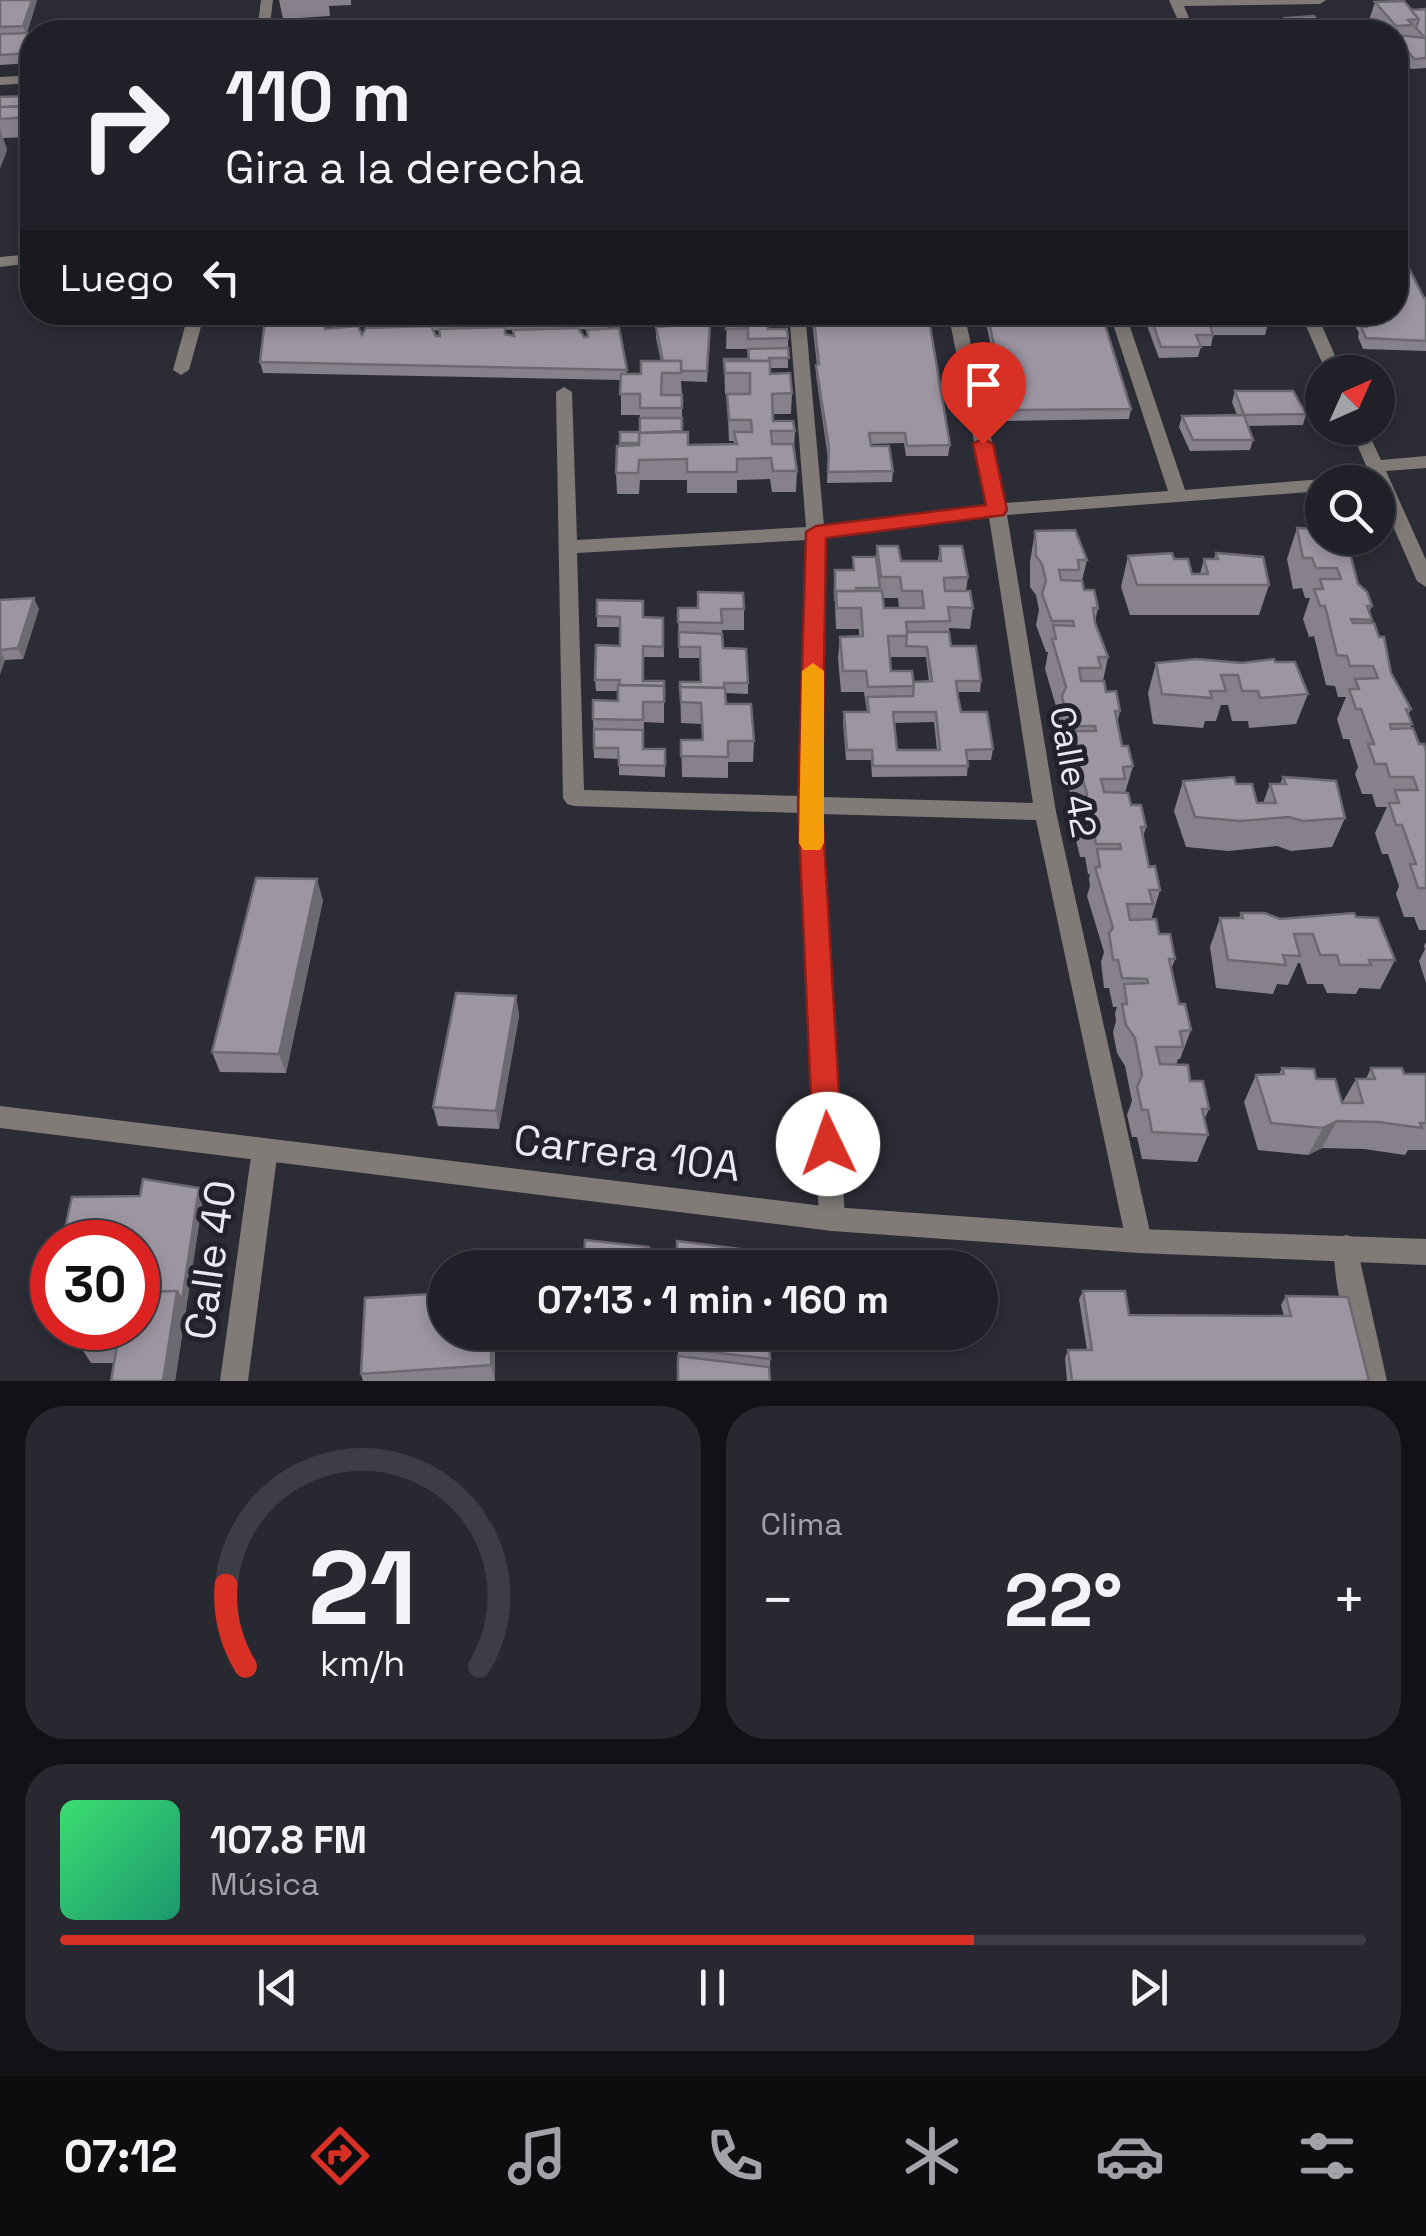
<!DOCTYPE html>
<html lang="es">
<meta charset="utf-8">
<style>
body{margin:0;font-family:"Space Grotesk",sans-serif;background:#282930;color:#f1f3f6;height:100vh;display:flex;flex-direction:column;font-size:38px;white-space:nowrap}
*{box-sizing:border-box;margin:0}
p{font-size:32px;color:#a2a3a8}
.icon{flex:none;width:55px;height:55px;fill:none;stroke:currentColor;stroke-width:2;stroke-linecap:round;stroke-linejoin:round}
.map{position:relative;height:1381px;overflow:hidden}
.sheet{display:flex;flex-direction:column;gap:25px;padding:25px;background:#121216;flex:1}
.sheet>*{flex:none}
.guide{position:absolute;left:20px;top:20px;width:1388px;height:305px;border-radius:40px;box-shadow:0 5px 15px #0003,0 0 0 2px #3d3e45;background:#202128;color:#f1f3f6;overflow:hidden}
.needle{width:65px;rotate:45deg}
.tools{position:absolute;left:1305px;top:355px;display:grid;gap:20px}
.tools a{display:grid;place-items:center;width:90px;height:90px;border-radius:50%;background:#202128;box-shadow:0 5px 15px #0003,0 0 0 2px #3d3e45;font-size:50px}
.speed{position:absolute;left:30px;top:1220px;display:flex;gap:20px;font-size:50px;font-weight:700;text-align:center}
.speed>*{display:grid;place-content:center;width:130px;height:130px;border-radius:50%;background:#202128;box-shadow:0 5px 15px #0003,0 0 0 2px #3d3e45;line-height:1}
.speed .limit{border:15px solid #d22;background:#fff;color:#111}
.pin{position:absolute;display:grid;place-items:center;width:85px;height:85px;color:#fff;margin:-102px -42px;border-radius:50% 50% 50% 0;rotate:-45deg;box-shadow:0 0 10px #0007}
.pin .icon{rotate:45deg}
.me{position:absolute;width:110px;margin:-55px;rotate:357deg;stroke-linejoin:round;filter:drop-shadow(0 0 8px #0008)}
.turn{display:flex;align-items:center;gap:35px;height:210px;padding:0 40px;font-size:45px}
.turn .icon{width:130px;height:130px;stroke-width:2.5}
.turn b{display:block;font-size:70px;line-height:85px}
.then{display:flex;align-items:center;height:95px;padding:0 40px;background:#0003;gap:20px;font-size:38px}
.big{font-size:75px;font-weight:800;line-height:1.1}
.sheet .tile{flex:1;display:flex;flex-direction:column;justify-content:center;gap:15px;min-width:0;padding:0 35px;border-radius:40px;background:#282930}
.sheet .dial{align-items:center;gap:0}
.dial svg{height:260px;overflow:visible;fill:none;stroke:#3d3e45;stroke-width:7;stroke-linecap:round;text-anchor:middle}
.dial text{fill:#f1f3f6;stroke:none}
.song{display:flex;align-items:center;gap:30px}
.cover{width:120px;height:120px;border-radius:15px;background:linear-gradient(135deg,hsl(140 70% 55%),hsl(160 70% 35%))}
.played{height:10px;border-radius:5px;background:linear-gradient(90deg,#d93025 70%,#3d3e45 70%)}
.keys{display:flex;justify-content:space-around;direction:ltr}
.heat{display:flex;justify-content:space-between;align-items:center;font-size:55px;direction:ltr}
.sheet .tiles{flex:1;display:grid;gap:25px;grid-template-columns:1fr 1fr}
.tile:last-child{grid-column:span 2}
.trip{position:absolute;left:428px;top:1250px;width:570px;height:100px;border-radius:50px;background:#202128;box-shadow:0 5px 15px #0003,0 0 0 2px #3d3e45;font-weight:800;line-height:100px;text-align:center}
.dock{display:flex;height:160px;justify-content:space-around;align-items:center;background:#0d0d10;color:#a2a3a8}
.dock .icon{width:70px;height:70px}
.dock .on{color:#d93025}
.dock b{font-size:45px;color:#f1f3f6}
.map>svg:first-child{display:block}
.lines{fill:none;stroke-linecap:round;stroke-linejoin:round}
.minor{fill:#807b77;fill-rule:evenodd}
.tertiary{fill:#807b77;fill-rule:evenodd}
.wall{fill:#86818b;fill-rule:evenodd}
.shaded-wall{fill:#6d6971}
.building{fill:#9c96a2;stroke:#6d6971;stroke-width:2.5;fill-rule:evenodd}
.route{fill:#d93025;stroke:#8d1f18;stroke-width:2.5}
.slow{fill:#f59e0b}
.labels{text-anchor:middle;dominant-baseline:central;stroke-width:10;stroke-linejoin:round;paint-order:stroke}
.street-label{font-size:35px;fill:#e9eaf1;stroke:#21222c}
.near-street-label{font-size:42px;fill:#e9eaf1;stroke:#21222c}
</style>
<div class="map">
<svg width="1426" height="1381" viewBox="0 0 1426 1381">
<rect width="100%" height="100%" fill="#2b2c36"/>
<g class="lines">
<g class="minor">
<path d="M261,0h12l-4,32h-12z"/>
<path d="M1169,0h157l-6,4 -136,2 11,26h-12z"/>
<path d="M32,75v8l-32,2v-8z"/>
<path d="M32,254v9l-32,4v-10z"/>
<path d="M189,312h16l-16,58 -8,5 -8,-5z"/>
<path d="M368,312h16l4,9 214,-2 15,-7h16l-4,8 -25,9 -222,2 -6,-2z"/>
<path d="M789,312h16l19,214 163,-21 -39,-193h16l41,191 163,-12 -59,-179h16l60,178 137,-11 7,3h-7v9l-315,24 49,297 96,429 -4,9 -9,3 -9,-3 -4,-9 -90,-421 -215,-6 24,405 -4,9 -9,3 -9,-3 -4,-9 -19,-406 -226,-7 -7,-2 -4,-6 -7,-406 8,-5 8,5 5,148 229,-13zM989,517l44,286 -212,-6 4,-259zM807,540l-7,256 -216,-6 -7,-237z"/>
<path d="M1300,312h16l26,60h-16z"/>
<path d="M1350,428h16l15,32 45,-4v12l-40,3 40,89v27l-9,-6 -39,-89v-10h-5z"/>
<path d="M265,1138l9,3 4,8 -30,232h-28l32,-232 4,-8z"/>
<path d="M1346,1235l9,3 32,143h-28c-7,-30 -33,-117 -22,-143z"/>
</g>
<path class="tertiary" d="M0,1106l832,101 307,22 287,10v26l-287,-12 -307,-22 -832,-103z"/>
</g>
<g class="wall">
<path d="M0,0h37l-10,33h5v30l-32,2z"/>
<path d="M279,0h72v5l-22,1 1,10 -47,3z"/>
<path d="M1375,2l36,8 15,-1v59l-15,1 -16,-19v-18h-15l-11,-12z"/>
<path d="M1285,18l40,14h-39l-3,-5z"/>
<path d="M32,85v52l-29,1 4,12 -7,18v-71l28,-1z"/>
<path d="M1424,298h2v53l-63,-2 -5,-12 1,-4 -11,-21h47z"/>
<path d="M785,312v13h-17v4l20,9v30h-18v6l22,19 -1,21h-19l1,7 22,10 -1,17 3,23 -1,21h-24l-2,-13 -33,1v13h-50v-13h-47l-1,14h-22l-1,-21 4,-27v-14h20v-17h-19v-35l-358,-7 -3,-11 67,-33 35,6 74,1 69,-2 9,2 70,1 35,-9 8,46h14l20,-13 -5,-23v-11l54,-4 -3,59 -26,-1 1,13 -20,1h20v37l6,13 46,-1v-3h-5l-2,-47h22h-24l-1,-33 24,-2 -1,-10h-21l1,-33z"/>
<path d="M811,312h114l25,133 -2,11h-42l-2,-13 -34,1 1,2 22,25 -1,11 -65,1 1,-25 -12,-83 1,-10z"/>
<path d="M984,312h117l30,97 -2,10 -123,2z"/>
<path d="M1142,312h46l1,3h10l-1,-3h65l5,12 -3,11h-52l-2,11h-10l-3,11 -39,1z"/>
<path d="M1235,391l71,23 -3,11 -55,1 5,14 -3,10 -60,1 -11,-24 3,-11 55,-1 -5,-13z"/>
<path d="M1297,528l61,56 14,22 -3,6 3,8 -1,3 20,50 20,36 -3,6 4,9 -2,4 16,24v178h-7l-5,-13h-10l-8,-23 3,-8 -11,-32h-6l-7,-21 12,-26h-11l-4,-13h-10l-7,-20 3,-7 -9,-28h-6l-6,-20 9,-22h-8l-3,-11 -9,-1 -12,-49 -5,1 -6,-18 7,-21h-5l-3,-10 -9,1 -6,-30z"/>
<path d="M1035,531l52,29 -5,21 2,9 14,18 -3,13 13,36 -5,24 3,11 14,19 -3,12 5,23 11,20 -8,27 6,12 15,22 -3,10 6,30 11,23 -9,30 24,39 -4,11 8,34 12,26 -11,29h-2l-2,6 14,16 19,28 -5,11 4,15 -11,27 -55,-3 -5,-22h-5l-5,-22 5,-14 -7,-35 -8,-13 -4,-21 3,-11 -1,-8 2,-6h-4l-4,-19h-5l-3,-26 3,-10 -17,-56 3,-10 -1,-7 1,-5h-2l-3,-17h-5l-4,-17 4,-17 -15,-47 3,-20h-2l-3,-14h-4l-3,-16 2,-13 -13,-44 3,-17h-2l-10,-27 3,-15 -3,-15 -6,-8v-25z"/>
<path d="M877,546l24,15h37l2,-15 28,31 -2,14 7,17 -3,21 -21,-1v4l2,14 30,35 -1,11h-23l4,20 32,37 -2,11h-23l-1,16 -95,1 -1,-17h-25l-3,-37 1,-11h23l-3,-20h-23l-3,-34 2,-21 19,-1v-7h-23l-2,-48 19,-11v-13h23zM883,598h15l1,10h-15zM890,657h36l3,24 -15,1 -23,-11zM934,722l3,28h-40l-3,-27z"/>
<path d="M1216,553l53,32 -10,30h-129l-9,-28 7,-31 46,3 18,15h8l4,-15h10z"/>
<path d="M0,600l39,9 -16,50 -18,1 -5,14z"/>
<path d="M678,608l66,1v21h-22l1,18 25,35v11l-22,-1v11l28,37 -1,21h-25v16l-46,-1 -1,-37h21v-16l-21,-1 -1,-41h20v-24h-21z"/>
<path d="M597,616l66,2 1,39h-21v24h21v42l-20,-1 -1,27h22v28l-46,-2v-16l-25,-1 -1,-39 25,-18v-10h-22l-1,-11 25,-34v-19h-23z"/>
<path d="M1275,662l33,32 -12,30 -47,4 -1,-7h-16l-4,-16h-7l-5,16h-11l-2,7 -50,-4 -5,-31 8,-30z"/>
<path d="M1283,777l62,41 -13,29 -41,4 -14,-5 -48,5 -43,-4 -12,-36 9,-30 53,3 21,19h6l7,-19h10z"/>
<path d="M323,900l-37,173 -66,-1 -8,-20z"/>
<path d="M1241,913l39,6 76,-2 39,43 -15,29 -21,-1 -3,6 -29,-1 -4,-9h-16l-7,-21h-2l-10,22 -11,-1 -4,10 -57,-6 -6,-41 10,-29h19z"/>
<path d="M1426,942v41l-7,-22 6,-12 -1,-3z"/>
<path d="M516,996l3,20 -20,113 -61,-3 -5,-19z"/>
<path d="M1282,1068l34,11 26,24 14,-24h10l5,-11 33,6h22v76h-18l-3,5 -41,-6 -42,-1 -14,7 -50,-5 -14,-48 12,-27 23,-1z"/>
<path d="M203,1198l-28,183h-64l3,-18h-23l-11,-17z"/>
<path d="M1083,1291l46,24 155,1 -3,-11 5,-9 83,85h-302l-2,-23 3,-8h19l-8,-51z"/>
<path d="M495,1332v49h-132l-2,-7z"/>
<path d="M582,1332h43v19l-41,-5z"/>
<path d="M678,1332l92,27v22h-92z"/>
</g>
<g class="shaded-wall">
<path d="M32,0h5l-11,36 -3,-10z"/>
<path d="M0,128l7,22 -7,18z"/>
<path d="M34,598l5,11 -16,50 -5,-11z"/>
<path d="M0,649l5,11 -5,14z"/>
<path d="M317,879l6,21 -37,173 -7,-19z"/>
<path d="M516,996l3,20 -20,113 -3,-18z"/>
<path d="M1337,1121l-15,27 -14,7 15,-27z"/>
<path d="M199,1188l4,10 -28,183h-12l14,-90z"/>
<path d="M491,1332h4v49l-4,-16z"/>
</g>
<g class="building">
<path d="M0,0h32l-9,26 -23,1z"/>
<path d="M1404,1l15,18 -11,1 5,5 -17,1 -21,-24z"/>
<path d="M1426,9v49l-12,1 -19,-24 30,3 -9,-10 3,-9 -8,-9z"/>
<path d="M1314,16l11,16h-31l-9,-14z"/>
<path d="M1231,21h35l6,11h-36z"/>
<path d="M32,33v20l-32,2v-21z"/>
<path d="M31,85v32l-31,2v-12l24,-1z"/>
<path d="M28,96l-4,10 -24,1v-10z"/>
<path d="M1395,256l8,1 21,41h2v43l-60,-3 -5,-11h5l-9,-15h38z"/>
<path d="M266,312h59v17l33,-3 4,9 4,-7 65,-2 5,10h4l-1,-7 66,-2v7l9,2 -1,-6 65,-2 6,9h4l-1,-7 32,-2 8,42 -367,-8z"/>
<path d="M746,312h39l1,3h-19v2h-40v-1h20z"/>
<path d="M813,312h112l1,8h3l21,125 -43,1 -2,-13h-36l2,13h18l4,25 -65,1 1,-24 -13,-83 3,-1z"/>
<path d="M987,312h114l30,97 -123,1z"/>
<path d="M1149,312h39l1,3h17l-1,-3h58l5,12 -58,1 3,10h-17l5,12h-40z"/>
<path d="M726,317h41l1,12h19l1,9 -40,1v-11l-22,1z"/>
<path d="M710,323l-3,48h-26v-10h-18l-7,-34z"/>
<path d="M788,348l1,10h-20v3h-45v-2h25l-1,-10z"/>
<path d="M641,361h40v12h-19l-1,22h21v13h-42v-14h-20l1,-20h20z"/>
<path d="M724,361h46v13l20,-1 2,20 -20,1 1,27h20l2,10h-24l1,13h21l4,27h-24l-2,-13 -34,1v13h-50v-13l-48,1 -1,13h-22l1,-27 22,-1v-12l49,-1v13l49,-1 -3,-12h18l-1,-12h-22l-2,-26h23v-21h-25z"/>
<path d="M1235,391h58l13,23 -62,1 9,25h-60l-11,-24 62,-1z"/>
<path d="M640,418h42v13l-43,2v10h-19v-11h20z"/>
<path d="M1297,528l25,1v9h19l2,4h4l11,42 9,8 5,14h-5l5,14 -21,-1 2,4h21l5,14h5l7,36 20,36h-5l6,15h-22l1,5 22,-1 6,16h5l2,8v136h-8l-8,-24h6l-14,-39h-6l-7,-22h10l-4,-13h23l-5,-13h-23l-4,-13h-11l-7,-20h6l-13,-35h-5l-7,-20h10l-4,-10 23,-1 -5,-12h-23l-3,-10 -10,-1 -12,-49h-5l-6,-17h9l-3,-10h21l-4,-11h-21l-4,-10h-9z"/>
<path d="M1075,530l12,30h-9l1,10h-20l2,10 21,1 2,9h10l4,18h-5l2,15 13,34h-10l3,11h-22l2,13h23l2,11 10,-1 4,20h-5l7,35h6l5,20 -10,1 2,12h-24l3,13 24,1 3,12h10l5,22h-5l8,40 6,-1 5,24h-11l4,14h-26l3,16 26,-1 3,15h11l5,25h-6l10,45h6l6,26 -11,1 3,16h-27l4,17 28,1 2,16h13l6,28h-7l6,26 -56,-3 -4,-22h-6l-5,-23 5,-12 -7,-37 -9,-13 -4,-21h5l-3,-20 24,-1 -1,-4 -25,-1 -4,-18h-5l-4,-27 4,-5 -18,-61h5l-3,-18h24l-1,-5h-24l-3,-17h-5l-4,-17 3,-17 -15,-47h5l-3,-15h22l-1,-5h-22l-3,-15h-5l-3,-15 4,-9 -14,-48h4l-3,-14 21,1 -1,-5h-21l-10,-27 4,-13 -4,-17 -6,-8 -1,-25z"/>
<path d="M877,546h21l3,15h40l-1,-15h22l6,31 -24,1 1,13h25l3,17 -25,-1 2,14 -44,1 2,14h-20l3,35h21l2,15 -46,1 -2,-16h-23l-3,-34 23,-1 -2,-28h-24l-1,-17h46l2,17h40l-2,-17h-20l-2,-14h-19z"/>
<path d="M1172,553l2,6h14l4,15h16l-4,-15h14l-2,-6 47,4 6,28h-132l-9,-29z"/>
<path d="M853,557h23l4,31h-24v3h-20l-1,10v-31h19z"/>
<path d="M698,592l45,1 1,16h-23l1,14 -44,-1v-14h20z"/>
<path d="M34,598l-16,50 -18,2v-50z"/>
<path d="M597,600l46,1v16l20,1v29l-20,-1v35h21v16v-11l-45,-1 1,-5h-25l1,-35 24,1v-29l-23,-1z"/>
<path d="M679,632l43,2 1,14 23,1 2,34h-24v5l-44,-1v-5h21l-1,-35h-21z"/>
<path d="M907,632h42l2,14h25l5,35h-25l2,16 3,15h26l6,37 -27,1 2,16h-95l-1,-16h-25l-3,-38h25l-2,-15 46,-1 1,-14 18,-1 -5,-34 -21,-1zM893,712h43l4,38h-43z"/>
<path d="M1196,659l46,4 32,-4 1,3h20l13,32 -48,4 -2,-7h-16l-4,-16h-17l5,16h-16l2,7 -50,-4 -6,-31z"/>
<path d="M618,685l46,1v16h-21v18l-50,-1v-19l25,1z"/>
<path d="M680,687l45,1 1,16h25l3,37h-26v16l-47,-1v-16h22l-2,-37 -20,-1z"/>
<path d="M594,729l49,1v19h22v17l-46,-1 -1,-17h-24z"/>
<path d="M1234,777l2,7h16l5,19h19l-6,-19h16l-3,-7 53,4 9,37 -42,3 -14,-4 -49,4 -45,-4 -12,-36z"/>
<path d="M256,878l61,1 -38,175 -67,-2z"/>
<path d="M1241,913h24l15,6 74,-6 2,4 22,1 17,42h-26l2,5h-31l-3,-10h-17l-7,-21h-19l6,22 -17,-1 3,10 -58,-5 -8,-42h23z"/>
<path d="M456,993l60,3 -20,115 -63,-4z"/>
<path d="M1282,1068l32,1 2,10h19l7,24h21l-7,-24h19l-4,-11h31l2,6h22v49h-6l2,5 -43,-6 -42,-1 -14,7 -52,-5 -15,-48 28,-1z"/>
<path d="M143,1179l56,9 -17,112 -5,-9 -39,1v-50h-76l10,-45 68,-1z"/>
<path d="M585,1240l64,7 -1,21h-64z"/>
<path d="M677,1241l87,11 1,16h-88z"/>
<path d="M52,1282v19h-4z"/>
<path d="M177,1291l-14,90h-52l6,-35h-37l3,-18h55v-36z"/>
<path d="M1083,1291h42l4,24 162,1 -5,-20 62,1 21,84h-297l-4,-31h24z"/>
<path d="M445,1293v39h46v33l-130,9 4,-76z"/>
<path d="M678,1332h91l1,27 -92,-11z"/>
<path d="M678,1356l91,11 1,14h-92z"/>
</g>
<path class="route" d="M983,438l10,6 14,66 -3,5 -178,23 -4,268 20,338 -4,9 -10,4 -11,-4 -4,-9 -15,-338 8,-274 10,-6 170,-21 -13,-61z"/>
<path class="slow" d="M813,663l11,8v172l-4,7h-17l-4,-7 3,-172z"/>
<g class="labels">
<g class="street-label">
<text transform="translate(1073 772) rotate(80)">Calle 42</text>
</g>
<g class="near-street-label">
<text transform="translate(627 1153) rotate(7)">Carrera 10A</text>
<text transform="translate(210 1260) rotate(-82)">Calle 40</text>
</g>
</g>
</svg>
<div class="tools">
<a><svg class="needle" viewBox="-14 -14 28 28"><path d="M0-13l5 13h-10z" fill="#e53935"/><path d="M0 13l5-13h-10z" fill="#a2a3a8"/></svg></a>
<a><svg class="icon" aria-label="search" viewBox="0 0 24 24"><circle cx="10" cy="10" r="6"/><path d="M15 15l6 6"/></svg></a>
</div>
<div class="speed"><div class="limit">30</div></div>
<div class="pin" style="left:983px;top:444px;background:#d93025"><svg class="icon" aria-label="arrive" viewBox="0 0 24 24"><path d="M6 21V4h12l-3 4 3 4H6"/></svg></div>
<svg class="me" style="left:828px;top:1144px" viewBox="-20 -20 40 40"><circle r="19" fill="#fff"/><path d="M0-13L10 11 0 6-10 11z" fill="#d93025"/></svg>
<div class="trip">07:13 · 1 min · 160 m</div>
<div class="guide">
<div class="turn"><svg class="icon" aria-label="right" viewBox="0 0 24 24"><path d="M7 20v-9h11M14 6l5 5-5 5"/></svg><div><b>110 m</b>Gira a la derecha</div></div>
<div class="then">Luego<svg class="icon" aria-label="left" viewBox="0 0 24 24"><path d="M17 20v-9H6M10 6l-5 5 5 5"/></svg></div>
</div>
</div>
<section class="sheet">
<div class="tiles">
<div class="tile dial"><svg viewBox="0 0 100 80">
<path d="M14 69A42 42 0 1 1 86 69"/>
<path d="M14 69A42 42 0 0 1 8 44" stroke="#d93025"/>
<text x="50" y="56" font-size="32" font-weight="700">21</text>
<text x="50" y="72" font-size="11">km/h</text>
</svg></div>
<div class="tile"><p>Clima</p>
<div class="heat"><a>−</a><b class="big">22°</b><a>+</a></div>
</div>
<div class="tile">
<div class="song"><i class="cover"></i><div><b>107.8 FM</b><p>Música</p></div></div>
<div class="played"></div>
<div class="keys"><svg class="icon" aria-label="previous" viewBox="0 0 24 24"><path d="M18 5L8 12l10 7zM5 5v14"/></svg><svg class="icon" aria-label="pause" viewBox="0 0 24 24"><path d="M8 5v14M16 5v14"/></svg><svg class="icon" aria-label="next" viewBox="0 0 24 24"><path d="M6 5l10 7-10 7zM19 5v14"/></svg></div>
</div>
</div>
</section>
<nav class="dock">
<b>07:12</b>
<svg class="icon on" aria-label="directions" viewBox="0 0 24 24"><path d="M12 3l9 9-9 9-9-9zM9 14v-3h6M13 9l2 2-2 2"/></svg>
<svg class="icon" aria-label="music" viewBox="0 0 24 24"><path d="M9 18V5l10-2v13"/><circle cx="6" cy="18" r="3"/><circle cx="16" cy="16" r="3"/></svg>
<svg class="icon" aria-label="phone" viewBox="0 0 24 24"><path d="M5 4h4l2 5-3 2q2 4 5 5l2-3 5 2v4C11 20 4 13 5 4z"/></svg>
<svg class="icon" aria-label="climate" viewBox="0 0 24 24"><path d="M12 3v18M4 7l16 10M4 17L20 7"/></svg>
<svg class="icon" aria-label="car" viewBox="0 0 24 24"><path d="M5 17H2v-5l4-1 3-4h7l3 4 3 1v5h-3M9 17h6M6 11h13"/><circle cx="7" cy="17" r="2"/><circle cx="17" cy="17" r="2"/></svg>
<svg class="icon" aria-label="filters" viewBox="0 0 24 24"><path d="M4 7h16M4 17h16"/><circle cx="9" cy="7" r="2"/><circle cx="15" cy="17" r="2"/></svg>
</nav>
